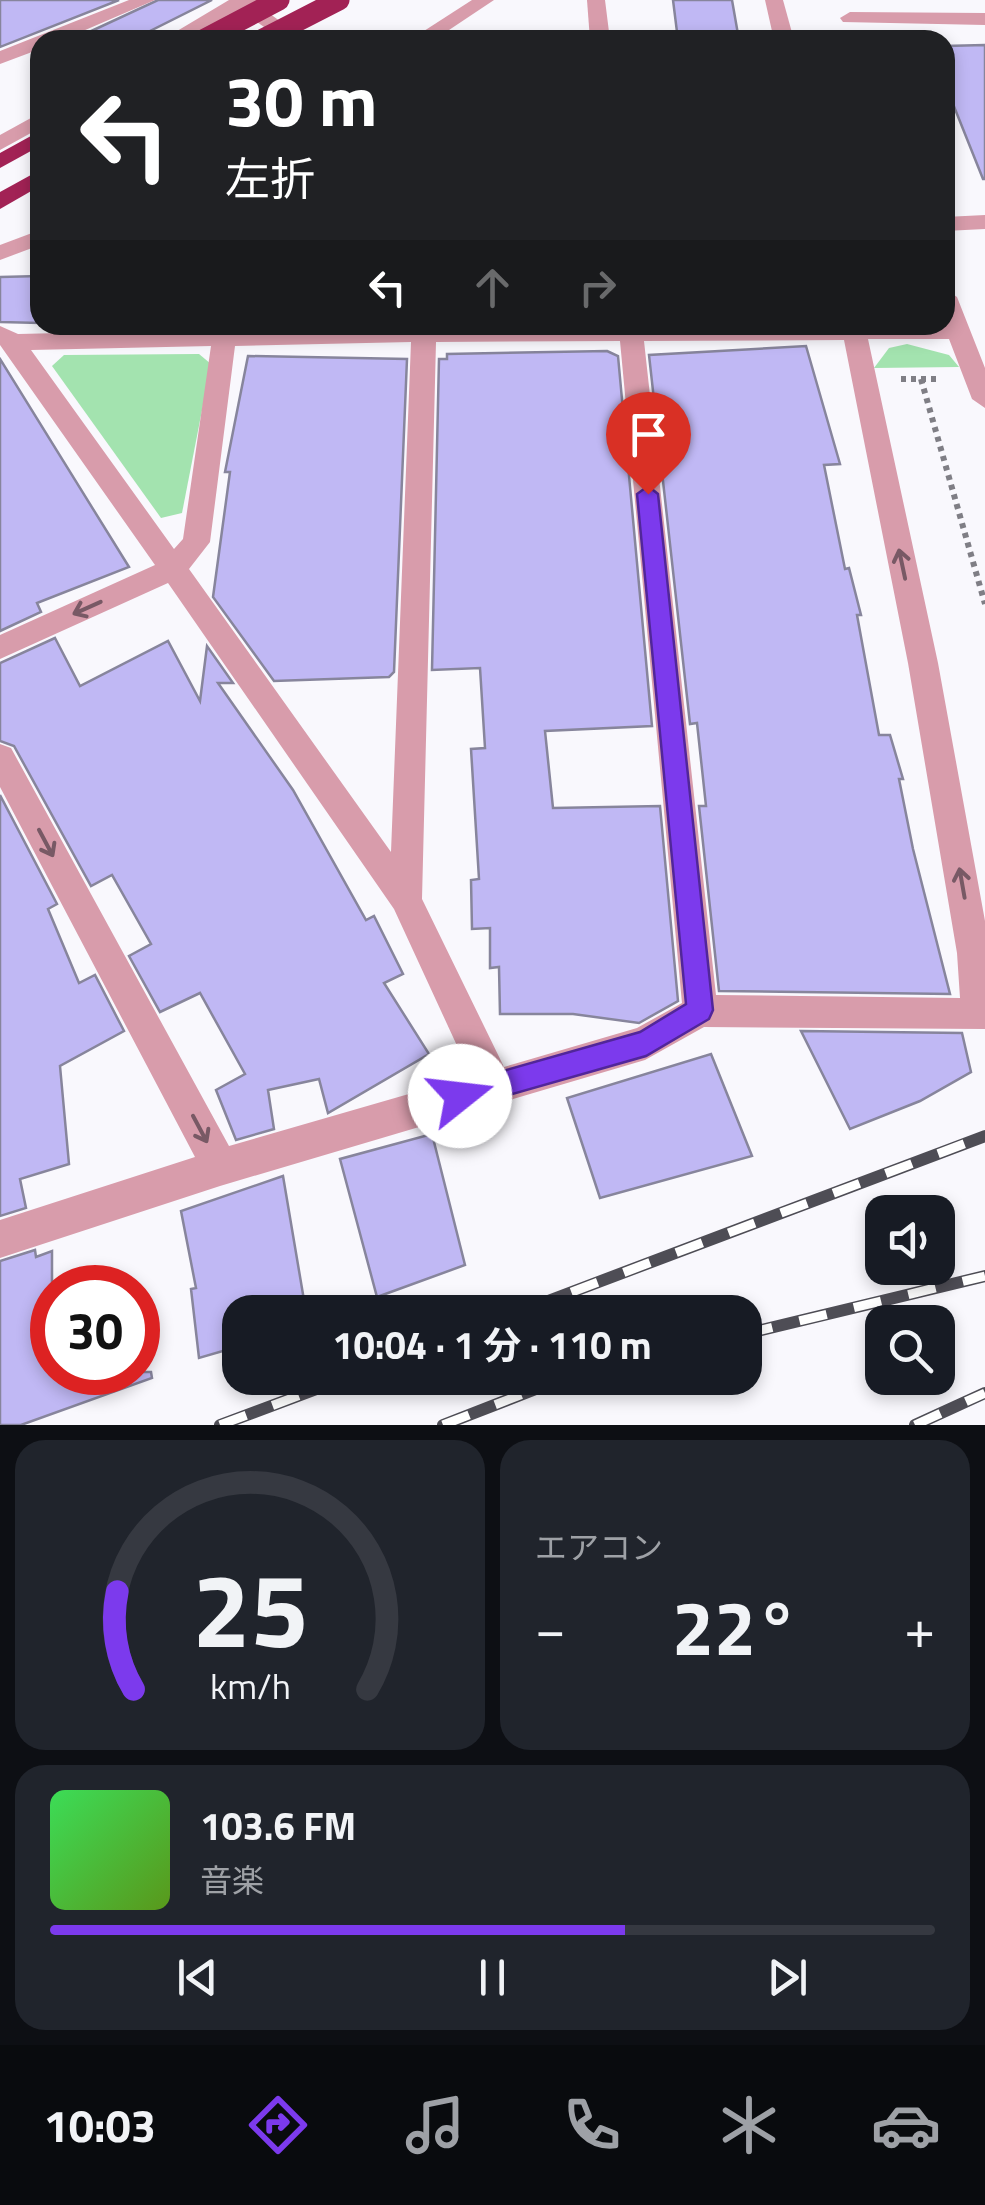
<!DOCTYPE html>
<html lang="ja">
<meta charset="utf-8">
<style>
body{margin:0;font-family:"Titillium Web","Noto Sans JP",sans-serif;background:#20242c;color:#f1f3f6;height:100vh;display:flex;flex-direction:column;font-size:38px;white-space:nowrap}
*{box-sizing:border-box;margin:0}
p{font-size:32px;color:#9ea1a6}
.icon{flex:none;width:55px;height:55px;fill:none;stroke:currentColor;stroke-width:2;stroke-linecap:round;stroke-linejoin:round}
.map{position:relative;height:1425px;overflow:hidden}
.details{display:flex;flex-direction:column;gap:15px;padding:15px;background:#0d0f14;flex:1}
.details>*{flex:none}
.guide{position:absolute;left:30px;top:30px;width:925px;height:305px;border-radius:30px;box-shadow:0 5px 15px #0003;background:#202124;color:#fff;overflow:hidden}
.fabs{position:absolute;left:865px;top:1195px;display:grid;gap:20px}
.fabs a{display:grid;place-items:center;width:90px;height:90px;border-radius:20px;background:#171b24;box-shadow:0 5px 15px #0003;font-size:50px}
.speed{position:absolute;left:30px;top:1265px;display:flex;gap:20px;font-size:50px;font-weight:700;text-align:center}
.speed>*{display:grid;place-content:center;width:130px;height:130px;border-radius:50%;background:#171b24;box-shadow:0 5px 15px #0003;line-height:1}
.speed .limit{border:15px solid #d22;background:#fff;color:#111}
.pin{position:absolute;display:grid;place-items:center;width:85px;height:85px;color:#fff;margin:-102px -42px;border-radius:50% 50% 50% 0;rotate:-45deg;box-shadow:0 0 10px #0007}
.pin .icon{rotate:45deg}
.me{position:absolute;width:110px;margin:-55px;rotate:74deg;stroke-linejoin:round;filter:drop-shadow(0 0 8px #0008)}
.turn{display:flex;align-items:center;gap:35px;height:210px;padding:0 30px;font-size:45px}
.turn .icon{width:130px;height:130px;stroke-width:2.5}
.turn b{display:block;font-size:70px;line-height:85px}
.lanes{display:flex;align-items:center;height:95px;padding:0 30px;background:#0003;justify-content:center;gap:50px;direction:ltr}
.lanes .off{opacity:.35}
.big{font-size:75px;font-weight:700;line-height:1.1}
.details .widget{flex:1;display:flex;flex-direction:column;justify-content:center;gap:15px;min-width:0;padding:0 35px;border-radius:30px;background:#20242c}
.details .dial{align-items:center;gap:0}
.dial svg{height:260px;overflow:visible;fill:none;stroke:#363941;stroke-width:7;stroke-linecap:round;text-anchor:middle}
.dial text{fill:#f1f3f6;stroke:none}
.song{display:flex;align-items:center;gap:30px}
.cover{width:120px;height:120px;border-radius:15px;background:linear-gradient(135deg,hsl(130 70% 55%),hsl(90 70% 35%))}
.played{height:10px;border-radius:5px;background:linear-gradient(90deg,#7c3aed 65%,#363941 65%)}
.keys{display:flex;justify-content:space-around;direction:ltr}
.heat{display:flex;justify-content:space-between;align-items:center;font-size:55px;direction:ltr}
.details .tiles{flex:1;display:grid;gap:15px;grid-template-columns:1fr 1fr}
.widget:last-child{grid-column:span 2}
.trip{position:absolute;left:222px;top:1295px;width:540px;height:100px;border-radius:30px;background:#171b24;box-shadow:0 5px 15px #0003;font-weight:700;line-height:100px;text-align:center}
.tab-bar{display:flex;height:160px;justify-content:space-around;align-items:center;background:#090b0e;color:#9ea1a6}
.tab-bar .icon{width:70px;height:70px}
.tab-bar .active{color:#7c3aed}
.tab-bar b{font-size:45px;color:#f1f3f6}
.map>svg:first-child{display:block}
.green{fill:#a3e3af}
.building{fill:#c0b8f4;stroke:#87859c;stroke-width:2.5}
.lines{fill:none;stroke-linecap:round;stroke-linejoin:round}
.path{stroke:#7f7e85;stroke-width:6;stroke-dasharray:5 5;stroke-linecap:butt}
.minor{fill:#d89cab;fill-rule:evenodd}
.highway{fill:#a22255;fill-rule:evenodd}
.rail-casing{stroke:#4e4d55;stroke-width:12}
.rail{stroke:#fff;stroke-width:9;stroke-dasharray:28;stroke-linecap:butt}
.highway-bridge{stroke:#a22255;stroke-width:21}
.oneway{stroke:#785965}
.route{fill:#7c3aed;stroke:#51269a;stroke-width:2.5}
</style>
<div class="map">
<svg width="985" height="1425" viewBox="0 0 985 1425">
<rect width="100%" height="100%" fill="#f9f8fd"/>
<g class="green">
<path d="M907,344l42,11 10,12 -85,1 15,-20z"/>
<path d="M199,354l12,10 -29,149 -21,5 -109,-152 12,-11z"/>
</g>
<g class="building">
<path d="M0,0h119l-119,47z"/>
<path d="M158,0h54l-80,40h-60z"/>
<path d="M673,0h59l7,40h-61z"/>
<path d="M985,45v134h-2l-38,-95v-38z"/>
<path d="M40,276v47l-40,-1v-45z"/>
<path d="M806,346l34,118 -16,1 21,104 4,-1 12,47h-4l22,120h11l13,44h-4l14,70 37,145 -231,-3 -20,-185h7l-9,-83 -7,1 -41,-369z"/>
<path d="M607,351l11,5 34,370 -107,5 8,77 107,-2 18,195 -39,22 -66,-9h-73l-1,-47 -9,1v-40l-18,1 -1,-49 8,-1 -8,-130 14,-1 -5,-80 -48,2 7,-311h8v-5z"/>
<path d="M248,356l159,3 -13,313 -5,5 -115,4 -61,-84 17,-125h-5z"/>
<path d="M0,359l129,208 -92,36 4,9 -41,19z"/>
<path d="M55,638l25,48 88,-45 32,60 7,-55 26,37h-15l75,107 73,130 8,-4 29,58 -19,9 45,71 -101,59 -9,-34 -51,11 6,39 -38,11 -20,-50 29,-16 -45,-81 -40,19 -31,-56 22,-12 -39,-69 -21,11 -77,-140 -14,-5v-78z"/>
<path d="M0,795l57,109 -9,5 31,74 16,-8 29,56 -64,35 9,98 -49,15 6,29 -26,8z"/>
<path d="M801,1031l161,2 9,39 -51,29 -70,28z"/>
<path d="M711,1054l41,102 -152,42 -33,-100z"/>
<path d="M432,1134l33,131 -88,32 -37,-138z"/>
<path d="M283,1176l23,136h-66v34l-41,12 -8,-69 5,-1 -15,-77z"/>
<path d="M35,1250l1,7 16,-6v121h99l1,6 -131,47h-21v-164z"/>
</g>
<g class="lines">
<g class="path">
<path d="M901,379h37"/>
<path d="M921,379l64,225"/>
</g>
<g class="minor">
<path d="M129,0h26l-93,40h-22v9l-40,15v-13z"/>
<path d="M229,0h28l-2,3 51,37h-23l-42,-29 -54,29h-25z"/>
<path d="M472,0h22l-60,40h-24z"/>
<path d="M587,0h18l5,40h-20z"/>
<path d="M765,0h18l11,40h-20z"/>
<path d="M850,12l135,1v12l-142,-3 -3,-4z"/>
<path d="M40,113v15l-40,22v-15z"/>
<path d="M985,215v14l-40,2v-14z"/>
<path d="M40,230v15l-40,15v-15z"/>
<path d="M945,289l12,8 28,71v40l-13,-9 -23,-60h-81l70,324 47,258v108l-281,-2 -59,33 -425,126 -220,72v-38l195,-63 -195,-370v-43l11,4 218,398 242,-70 -77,-167 -226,-326 -168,76v-24l155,-70 -155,-220v-19l18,8 394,-9h533zM844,340l64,323 49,290 3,45 -244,-3 -72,-654zM620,341l62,662 -45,25 -133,39 -82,-168 14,-557zM411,342l-20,510 -202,-283 21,-27 25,-196zM211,346l-28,193 -9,10 -143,-199z"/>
</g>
<g class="highway">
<path d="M40,131v15l-40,22v-15z"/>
<path d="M40,170v16l-40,23v-17z"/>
</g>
<g class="rail-casing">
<g id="rail">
<path d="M519,1312l466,-176"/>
<path d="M745,1334l240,-58"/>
<path d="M220,1425l126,-47"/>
<path d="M443,1425l121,-47"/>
<path d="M915,1425l70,-32"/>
</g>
</g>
<use href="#rail" class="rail"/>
<g class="highway-bridge">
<path d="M203,40l76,-40"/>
<path d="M261,40l78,-40"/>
</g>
</g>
<defs><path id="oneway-shaft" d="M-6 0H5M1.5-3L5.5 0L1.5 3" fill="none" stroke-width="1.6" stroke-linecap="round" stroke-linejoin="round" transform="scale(2.5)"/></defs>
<g class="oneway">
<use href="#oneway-shaft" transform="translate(902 564) rotate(-102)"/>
<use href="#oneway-shaft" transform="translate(87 608) rotate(156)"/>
<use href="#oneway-shaft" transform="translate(46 843) rotate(62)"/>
<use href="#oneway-shaft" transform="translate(962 883) rotate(-100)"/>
<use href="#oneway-shaft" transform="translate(200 1129) rotate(62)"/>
</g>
<path class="route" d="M648,486l10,8 55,516 -4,9 -63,37 -186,53 -10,-4 -4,-9 4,-10 190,-54 46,-28 -49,-510z"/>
</svg>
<div class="fabs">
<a><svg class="icon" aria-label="sound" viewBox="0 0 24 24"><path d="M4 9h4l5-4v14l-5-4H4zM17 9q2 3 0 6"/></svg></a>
<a><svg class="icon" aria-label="search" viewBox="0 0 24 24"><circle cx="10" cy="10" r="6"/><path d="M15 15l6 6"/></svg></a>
</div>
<div class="speed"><div class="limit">30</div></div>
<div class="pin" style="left:648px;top:494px;background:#d93025"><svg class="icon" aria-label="arrive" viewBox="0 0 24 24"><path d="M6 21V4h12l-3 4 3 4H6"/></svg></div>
<svg class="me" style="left:460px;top:1096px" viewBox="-20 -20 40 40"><circle r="19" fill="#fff"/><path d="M0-13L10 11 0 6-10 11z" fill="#7c3aed"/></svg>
<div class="trip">10:04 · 1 分 · 110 m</div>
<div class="guide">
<div class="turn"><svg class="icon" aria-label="left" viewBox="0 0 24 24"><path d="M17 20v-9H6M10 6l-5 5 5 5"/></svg><div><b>30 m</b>左折</div></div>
<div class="lanes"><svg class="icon" aria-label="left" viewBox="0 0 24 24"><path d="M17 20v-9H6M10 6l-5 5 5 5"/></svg><svg class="icon off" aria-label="ahead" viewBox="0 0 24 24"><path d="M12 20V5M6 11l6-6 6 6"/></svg><svg class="icon off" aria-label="right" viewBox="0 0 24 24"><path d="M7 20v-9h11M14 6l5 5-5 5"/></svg></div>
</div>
</div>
<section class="details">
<div class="tiles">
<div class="widget dial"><svg viewBox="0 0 100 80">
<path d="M14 69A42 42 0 1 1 86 69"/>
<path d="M14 69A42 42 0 0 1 9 39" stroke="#7c3aed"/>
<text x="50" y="56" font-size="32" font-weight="700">25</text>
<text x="50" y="72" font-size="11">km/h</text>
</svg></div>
<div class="widget"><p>エアコン</p>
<div class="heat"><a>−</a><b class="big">22°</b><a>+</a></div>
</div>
<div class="widget">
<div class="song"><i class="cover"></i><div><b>103.6 FM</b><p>音楽</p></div></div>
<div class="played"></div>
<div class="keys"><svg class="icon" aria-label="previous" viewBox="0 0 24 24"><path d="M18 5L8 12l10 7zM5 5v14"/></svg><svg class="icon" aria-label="pause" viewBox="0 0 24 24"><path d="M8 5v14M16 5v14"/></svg><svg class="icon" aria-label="next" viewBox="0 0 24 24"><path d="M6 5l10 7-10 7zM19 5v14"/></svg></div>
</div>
</div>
</section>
<nav class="tab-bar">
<b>10:03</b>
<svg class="icon active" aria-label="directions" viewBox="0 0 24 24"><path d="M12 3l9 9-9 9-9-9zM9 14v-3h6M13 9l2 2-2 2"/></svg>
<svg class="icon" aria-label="music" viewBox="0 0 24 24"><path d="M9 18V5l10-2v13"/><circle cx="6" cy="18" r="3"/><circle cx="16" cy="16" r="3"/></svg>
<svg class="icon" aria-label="phone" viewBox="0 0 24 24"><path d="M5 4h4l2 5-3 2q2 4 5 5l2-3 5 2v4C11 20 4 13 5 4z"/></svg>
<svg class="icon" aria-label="climate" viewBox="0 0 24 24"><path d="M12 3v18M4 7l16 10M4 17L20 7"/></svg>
<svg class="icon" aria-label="car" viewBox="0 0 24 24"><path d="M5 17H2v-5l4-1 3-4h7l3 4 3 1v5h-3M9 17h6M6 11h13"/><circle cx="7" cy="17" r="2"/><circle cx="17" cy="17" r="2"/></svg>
</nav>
